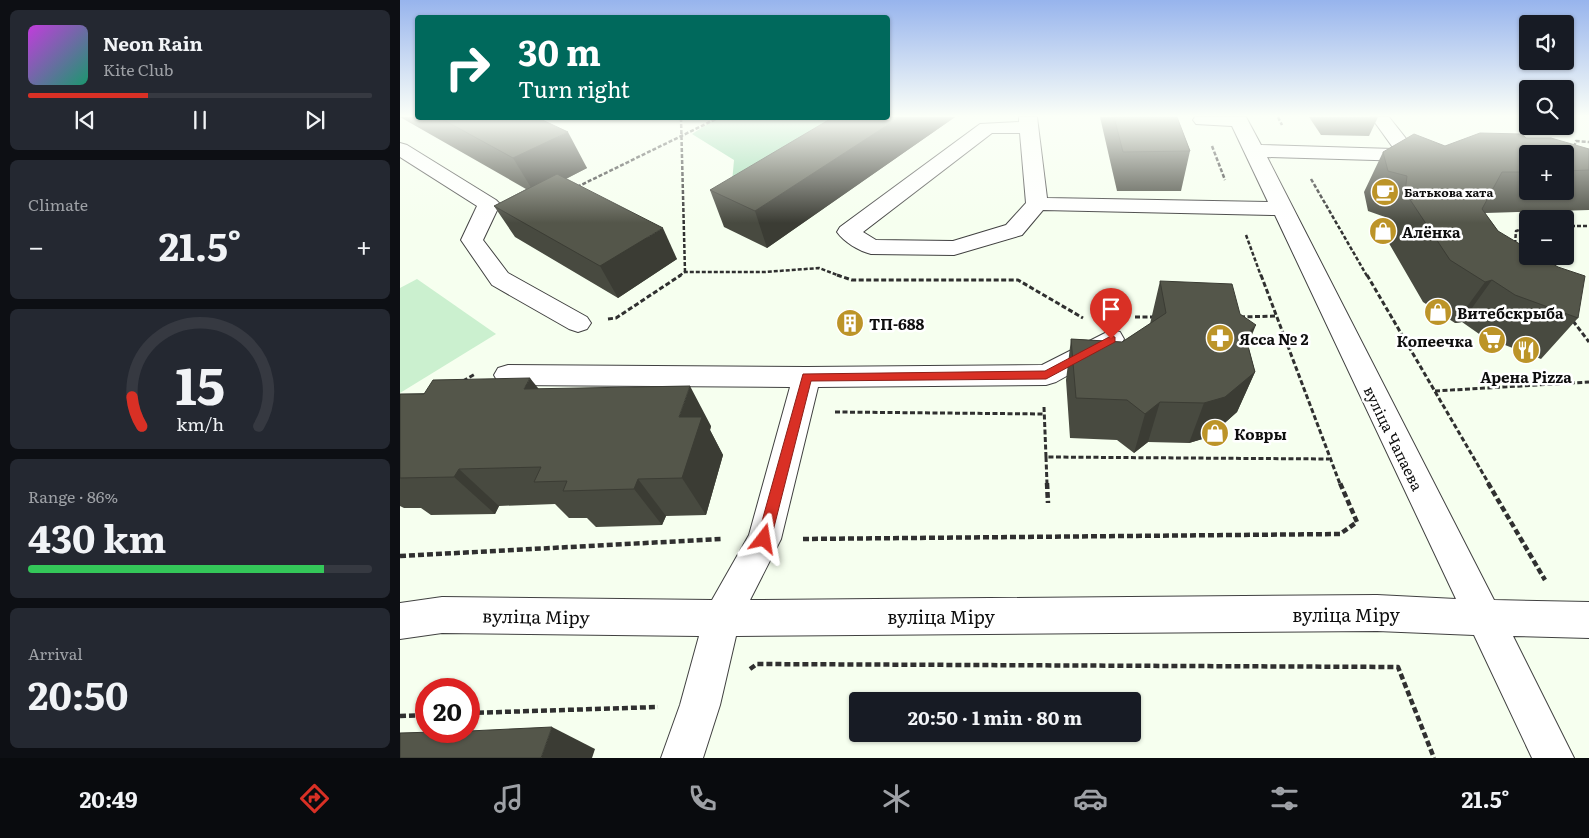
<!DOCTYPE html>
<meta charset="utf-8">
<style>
body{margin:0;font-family:Literata,serif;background:#242831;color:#f1f3f6;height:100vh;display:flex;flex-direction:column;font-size:19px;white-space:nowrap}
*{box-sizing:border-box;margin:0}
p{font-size:16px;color:#9ea1a6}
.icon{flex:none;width:28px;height:28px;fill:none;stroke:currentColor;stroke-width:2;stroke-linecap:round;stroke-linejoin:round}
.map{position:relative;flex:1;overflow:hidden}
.side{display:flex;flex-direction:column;gap:10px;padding:10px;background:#0d0f14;width:400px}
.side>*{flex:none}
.top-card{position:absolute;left:15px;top:15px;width:475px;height:105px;border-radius:5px;box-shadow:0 1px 4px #0004;background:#00695c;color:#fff;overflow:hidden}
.buttons{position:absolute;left:1119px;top:15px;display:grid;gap:10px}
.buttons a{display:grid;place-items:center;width:55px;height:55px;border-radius:5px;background:#171b24;box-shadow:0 1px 4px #0004;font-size:25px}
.speed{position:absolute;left:15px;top:678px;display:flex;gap:10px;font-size:25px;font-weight:700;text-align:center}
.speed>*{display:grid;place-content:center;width:65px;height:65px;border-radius:50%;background:#171b24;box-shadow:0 1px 4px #0004;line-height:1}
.speed .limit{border:8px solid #d22;background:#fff;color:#111}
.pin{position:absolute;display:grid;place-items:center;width:42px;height:42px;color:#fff;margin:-51px -21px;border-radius:50% 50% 50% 0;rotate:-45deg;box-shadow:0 0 5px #0007}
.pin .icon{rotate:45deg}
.me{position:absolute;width:55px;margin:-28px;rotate:14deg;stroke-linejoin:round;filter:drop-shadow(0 0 4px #0008)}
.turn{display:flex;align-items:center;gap:18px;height:105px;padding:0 20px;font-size:22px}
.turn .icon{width:65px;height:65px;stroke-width:2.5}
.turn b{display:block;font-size:35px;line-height:42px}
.big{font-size:38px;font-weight:700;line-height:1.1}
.side .tile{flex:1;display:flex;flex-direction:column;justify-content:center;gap:8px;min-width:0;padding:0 18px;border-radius:8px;background:#242831}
.side .dial{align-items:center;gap:0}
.dial svg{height:130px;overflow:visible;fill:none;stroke:#363941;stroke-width:7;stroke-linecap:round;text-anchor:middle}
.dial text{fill:#f1f3f6;stroke:none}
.song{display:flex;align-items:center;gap:15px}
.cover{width:60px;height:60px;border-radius:8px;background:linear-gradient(135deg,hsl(290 70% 55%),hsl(160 70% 35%))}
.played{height:5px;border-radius:2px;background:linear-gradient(90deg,#d93025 35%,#363941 35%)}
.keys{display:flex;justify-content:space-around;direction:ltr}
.heat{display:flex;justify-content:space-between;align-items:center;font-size:28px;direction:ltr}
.charge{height:8px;border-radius:4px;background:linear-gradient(90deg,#34c759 86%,#363941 0)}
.trip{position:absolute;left:449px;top:692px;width:292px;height:50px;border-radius:5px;background:#171b24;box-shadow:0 1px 4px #0004;font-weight:700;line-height:50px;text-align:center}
.dock{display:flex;height:80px;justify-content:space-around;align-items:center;background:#090b0e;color:#9ea1a6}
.dock .icon{width:35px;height:35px}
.dock .current{color:#d93025}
.dock b{font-size:22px;color:#f1f3f6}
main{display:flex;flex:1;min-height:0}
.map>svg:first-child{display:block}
.forest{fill:#99d9ae}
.pitch{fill:#cbf0cf}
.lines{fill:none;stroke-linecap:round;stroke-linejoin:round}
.minor-casing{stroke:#414141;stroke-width:2}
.path-far2{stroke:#303030;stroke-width:2.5;stroke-dasharray:4 2;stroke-linecap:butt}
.path-far1{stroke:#303030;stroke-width:3;stroke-dasharray:5 2.5;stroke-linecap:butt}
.path{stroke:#303030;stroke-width:4.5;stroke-dasharray:6 3;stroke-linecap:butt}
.minor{fill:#fff;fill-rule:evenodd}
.wall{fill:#484a40;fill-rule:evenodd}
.shaded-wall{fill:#3b3c34}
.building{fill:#54564a;stroke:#3b3c34}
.route{fill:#d93025;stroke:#8d1f18}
.labels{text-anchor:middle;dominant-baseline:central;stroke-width:5;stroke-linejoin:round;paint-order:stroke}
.far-poi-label{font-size:12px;font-weight:bold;fill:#0e0e0e;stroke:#fff;text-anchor:start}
.poi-label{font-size:15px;font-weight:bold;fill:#0e0e0e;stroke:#fff;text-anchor:start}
.street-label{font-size:15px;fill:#0e0e0e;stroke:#fff}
.near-street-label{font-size:18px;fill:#0e0e0e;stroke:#fff}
</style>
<main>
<section class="side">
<div class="tile">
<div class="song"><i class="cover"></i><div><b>Neon Rain</b><p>Kite Club</p></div></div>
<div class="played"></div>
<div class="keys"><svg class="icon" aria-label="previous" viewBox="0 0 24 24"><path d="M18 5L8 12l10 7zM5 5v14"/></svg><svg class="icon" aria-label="pause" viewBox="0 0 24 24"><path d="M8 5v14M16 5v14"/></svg><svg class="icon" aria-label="next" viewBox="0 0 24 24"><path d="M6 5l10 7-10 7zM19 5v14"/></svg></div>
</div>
<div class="tile"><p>Climate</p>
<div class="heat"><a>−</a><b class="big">21.5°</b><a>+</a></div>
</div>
<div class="tile dial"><svg viewBox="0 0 100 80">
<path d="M14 69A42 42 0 1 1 86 69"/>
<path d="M14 69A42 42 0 0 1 8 51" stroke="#d93025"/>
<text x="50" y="56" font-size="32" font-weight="700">15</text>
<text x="50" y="72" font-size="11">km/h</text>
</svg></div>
<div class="tile"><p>Range · 86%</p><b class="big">430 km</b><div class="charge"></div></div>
<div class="tile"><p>Arrival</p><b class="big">20:50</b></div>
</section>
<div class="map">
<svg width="1189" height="758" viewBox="0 0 1189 758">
<rect width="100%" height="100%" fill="#f6ffef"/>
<path class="forest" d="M317,118h169l-157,99 5,-57 -42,-26z"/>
<path class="pitch" d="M17,279l79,55 -96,59v-105z"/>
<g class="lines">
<g class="minor-casing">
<g id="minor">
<path d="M619,117h18l10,81 221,4 -36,-76 -36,-2 -3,-4 2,-3h51l15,28 133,4 -23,-32h18l30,38 -3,4 -7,2 -142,-4 227,443 95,2v36l-76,-2 61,122h-42l-58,-123 -97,-4 -641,5 -16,69 -17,53h-42l19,-53 19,-69 -257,-3 -42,6v-36l42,-6 270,3 37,-65 41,-148 -282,-2 -10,-3 -4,-7 4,-7 10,-3 299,2 235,-2 69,-35 9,2 4,7 -4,7 -64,36 -10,3 -228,2 -37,152 -31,61 627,-5 79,4 -181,-384 -232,-5 -21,25 -68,20 -83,-1c-12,-3 -27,-12 -34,-22l3,-5 140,-103 39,-2zM592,133h28l6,70 -20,22 -53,16 -77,-1 -13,-8z"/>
<path d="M0,143l7,2 89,55 4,4 -17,36 25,33 79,44 4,6 -4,6 -9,3 -9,-3 -77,-44 -31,-45 16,-34 -77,-49z"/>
</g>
</g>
<g class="path-far2">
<path d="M878,117l4,8"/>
<path d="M281,118l4,154"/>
<path d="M812,146l13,34"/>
<path d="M1174,147l2,-6 13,1"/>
<path d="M911,179l56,97"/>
<path d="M177,187l141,-69"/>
<path d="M1165,226h24"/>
<path d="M846,235l15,41"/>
<path d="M1115,244l1,-13 12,-4"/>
<path d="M279,276l6,-4h80l54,-4 21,8"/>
</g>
<g class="path-far1">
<path d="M437,275l15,5h166l65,38"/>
<path d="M861,275l79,209"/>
<path d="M967,275l122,209"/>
<path d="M735,317h19"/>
<path d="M840,317l37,-1"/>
<path d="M208,319l8,-1 65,-43"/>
<path d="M1173,321l16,21"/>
<path d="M63,381l12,-7"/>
<path d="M1035,391l154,-9"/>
<path d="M644,407l2,50 283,2"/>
<path d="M435,412l210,2"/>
<path d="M646,457l1,27"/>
</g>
<g class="path">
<path d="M647,483l1,20"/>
<path d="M1088,483l57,97"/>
<path d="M403,539l537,-5 17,-12 -17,-39"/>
<path d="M0,556l321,-17"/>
<path d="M350,669l7,-5 641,3 36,91"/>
<path d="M69,713l189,-6"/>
<path d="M0,716l26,-1"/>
</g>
<use href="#minor" class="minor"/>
</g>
<g class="wall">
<path d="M0,117h18v1h120l49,50 -21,11 111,80 -59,39 -103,-61 -21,-31 32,-17z"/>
<path d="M488,117h67l-188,131 -43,-21 -14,-37z"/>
<path d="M700,117h77l13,34 -9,40h-64z"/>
<path d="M909,117h69l-9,19 -48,-1z"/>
<path d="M1126,138l63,11v61l-104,3 13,18 80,87 -37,41 -59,-23 -20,-14 -7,1 -32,-21 -40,-69 2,-16 -17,-6 -4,-19 19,-40zM1128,154h37v37h-37z"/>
<path d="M760,281l88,64 7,27 -18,40 -28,25 -20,6 -41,-1 -14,11 -17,-13 -47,-2 -4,-58 5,-41 51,3 28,-18z"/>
<path d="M139,389l172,37 -1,4 13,25 -17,60 -40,1 -4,9 -66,2 -9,-9h-18l-14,-14 -56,2 -4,8 -64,1 -10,-7h-17l-4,-2v-112z"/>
</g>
<g class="shaded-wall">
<path d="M500,117h55l-188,131 -12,-37z"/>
<path d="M168,132l19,36 -52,26 -22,-36z"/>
<path d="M263,228l14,31 -59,39 -18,-32z"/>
<path d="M1092,280l-30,42 -7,1 30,-41z"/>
<path d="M856,325l-17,41 6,-31z"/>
<path d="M855,372l-18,40 -28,25 -20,6 15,-40z"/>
<path d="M130,378l32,40 -38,-29z"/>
<path d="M290,386l21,40 -1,4 13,25 -17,60 -24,-37 -3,-61z"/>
<path d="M760,402l-12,40 -14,11 11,-39z"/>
<path d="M59,469l40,37 -4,8 -41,-37z"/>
<path d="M238,479l28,37 -4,9 -28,-36z"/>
<path d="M152,727l43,22 -3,9h-51z"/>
</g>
<g class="building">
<path d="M488,117h12l-145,94 -45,-21 122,-72h56z"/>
<path d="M714,117h63l13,34 -67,1z"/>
<path d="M40,118h98l30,14 -55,26z"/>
<path d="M1080,133l42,1 4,4h25l38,11v21l-24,1v-17h-37v18h-26l-20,37 16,22 30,18v7h12l18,11 27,9 -7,42 -63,-23 -23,-15 -7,2 -35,-22 -45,-68 2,-16 -19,-5 -5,-19 31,-18 31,12z"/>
<path d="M157,174l106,54 -63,38 -106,-60z"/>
<path d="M760,281l72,3 8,30 16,11 -11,10 10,37 -30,25 -21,6 -44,-1 -15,12 -18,-14 -51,-2 -5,-59 51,3 44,-29z"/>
<path d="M130,378l-6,11 166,-3 -11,31h23l-20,61 -44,1 -4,10 -71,2 4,-10 -33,1 7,-15 -82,2 -5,8 -54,1v-84h24l9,-14z"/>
<path d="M152,727l-11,31h-141v-25l69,-2z"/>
</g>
<linearGradient id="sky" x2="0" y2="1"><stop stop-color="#97b4ed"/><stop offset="0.52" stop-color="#fbfff8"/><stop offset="1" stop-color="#fbfff8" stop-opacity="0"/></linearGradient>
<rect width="1189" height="223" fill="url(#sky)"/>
<path class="route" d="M711,336l4,1v5l-69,37 -235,2 -40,158 -2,5 -5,2 -5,-2 -2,-5 46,-165 242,-3z"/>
<defs>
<g id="cafe-disc" transform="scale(1.4375)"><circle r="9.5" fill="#bc9428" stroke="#fff"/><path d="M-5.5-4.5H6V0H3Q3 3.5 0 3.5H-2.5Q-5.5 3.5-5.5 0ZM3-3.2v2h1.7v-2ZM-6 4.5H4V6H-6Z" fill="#fff"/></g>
<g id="shop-disc" transform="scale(1.4375)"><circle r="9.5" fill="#bc9428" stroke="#fff"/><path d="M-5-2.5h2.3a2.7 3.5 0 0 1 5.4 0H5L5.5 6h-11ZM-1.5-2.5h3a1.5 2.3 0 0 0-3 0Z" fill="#fff"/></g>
<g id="building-disc" transform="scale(1.4375)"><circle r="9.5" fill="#bc9428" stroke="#fff"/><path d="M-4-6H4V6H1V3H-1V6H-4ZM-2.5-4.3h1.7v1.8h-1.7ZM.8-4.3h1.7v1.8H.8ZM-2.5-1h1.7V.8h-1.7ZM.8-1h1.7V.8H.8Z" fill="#fff"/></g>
<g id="pharmacy-disc" transform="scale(1.4375)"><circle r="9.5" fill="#bc9428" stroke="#fff"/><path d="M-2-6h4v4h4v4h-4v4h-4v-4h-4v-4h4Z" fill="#fff"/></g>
<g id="supermarket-disc" transform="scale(1.4375)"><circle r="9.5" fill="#bc9428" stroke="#fff"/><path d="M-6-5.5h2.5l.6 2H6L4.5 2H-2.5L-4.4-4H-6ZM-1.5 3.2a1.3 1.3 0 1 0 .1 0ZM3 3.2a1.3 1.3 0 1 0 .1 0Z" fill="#fff"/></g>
<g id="restaurant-disc" transform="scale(1.4375)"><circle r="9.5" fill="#bc9428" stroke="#fff"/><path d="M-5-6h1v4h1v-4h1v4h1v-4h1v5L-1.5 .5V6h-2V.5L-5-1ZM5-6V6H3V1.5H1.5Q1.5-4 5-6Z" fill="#fff"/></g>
</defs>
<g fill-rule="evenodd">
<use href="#cafe-disc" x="985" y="192"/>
<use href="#shop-disc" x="983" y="231"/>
<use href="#shop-disc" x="1038" y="312"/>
<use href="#building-disc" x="450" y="323"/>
<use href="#pharmacy-disc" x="820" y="338"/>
<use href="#supermarket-disc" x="1092" y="340"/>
<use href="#restaurant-disc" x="1126" y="350"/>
<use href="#shop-disc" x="815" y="433"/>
</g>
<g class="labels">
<g class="far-poi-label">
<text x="1004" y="192">Батькова хата</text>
</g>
<g class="poi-label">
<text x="1002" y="231">Алёнка</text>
<text x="1057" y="312">Витебскрыба</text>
<text x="469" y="323">ТП-688</text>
<text x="839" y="338">Ясса № 2</text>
<text x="1073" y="340" text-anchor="end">Копеечка</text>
<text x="1126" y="376" text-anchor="middle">Арена Pizza</text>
<text x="834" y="433">Ковры</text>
</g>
<g class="street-label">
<text transform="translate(994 438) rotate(64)">вуліца Чапаева</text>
</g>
<g class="near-street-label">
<text x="946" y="614">вуліца Міру</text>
<text transform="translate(136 616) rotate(1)">вуліца Міру</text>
<text x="541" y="616">вуліца Міру</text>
</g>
</g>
</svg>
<div class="buttons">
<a><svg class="icon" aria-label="sound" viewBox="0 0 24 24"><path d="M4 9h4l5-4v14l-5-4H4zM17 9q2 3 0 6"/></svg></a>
<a><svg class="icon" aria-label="search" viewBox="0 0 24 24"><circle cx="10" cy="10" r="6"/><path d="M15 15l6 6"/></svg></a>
<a>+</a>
<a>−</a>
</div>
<div class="speed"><div class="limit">20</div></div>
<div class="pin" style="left:711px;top:339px;background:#d93025"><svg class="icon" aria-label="arrive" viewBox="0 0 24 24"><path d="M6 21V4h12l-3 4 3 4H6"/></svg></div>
<svg class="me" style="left:364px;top:539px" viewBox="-20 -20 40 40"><path d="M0-17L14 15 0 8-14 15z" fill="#d93025" stroke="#fff" stroke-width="4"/></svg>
<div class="trip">20:50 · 1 min · 80 m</div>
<div class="top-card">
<div class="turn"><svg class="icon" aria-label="right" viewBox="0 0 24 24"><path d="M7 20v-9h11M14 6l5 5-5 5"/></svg><div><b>30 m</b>Turn right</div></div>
</div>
</div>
</main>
<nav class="dock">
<b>20:49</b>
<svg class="icon current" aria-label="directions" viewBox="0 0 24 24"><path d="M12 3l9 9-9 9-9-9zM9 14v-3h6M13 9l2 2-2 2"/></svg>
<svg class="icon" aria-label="music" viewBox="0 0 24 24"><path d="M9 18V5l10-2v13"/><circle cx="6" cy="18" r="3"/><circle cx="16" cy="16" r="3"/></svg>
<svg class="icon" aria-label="phone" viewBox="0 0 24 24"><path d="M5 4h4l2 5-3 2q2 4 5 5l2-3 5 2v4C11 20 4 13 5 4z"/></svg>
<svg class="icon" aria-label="climate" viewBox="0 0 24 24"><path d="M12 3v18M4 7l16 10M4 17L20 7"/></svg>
<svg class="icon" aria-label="car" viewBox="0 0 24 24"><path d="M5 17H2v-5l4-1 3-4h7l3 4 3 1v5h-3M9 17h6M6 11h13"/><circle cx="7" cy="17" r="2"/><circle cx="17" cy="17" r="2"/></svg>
<svg class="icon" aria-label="filters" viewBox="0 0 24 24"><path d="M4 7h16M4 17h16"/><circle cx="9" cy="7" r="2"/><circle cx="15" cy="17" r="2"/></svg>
<b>21.5°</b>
</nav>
